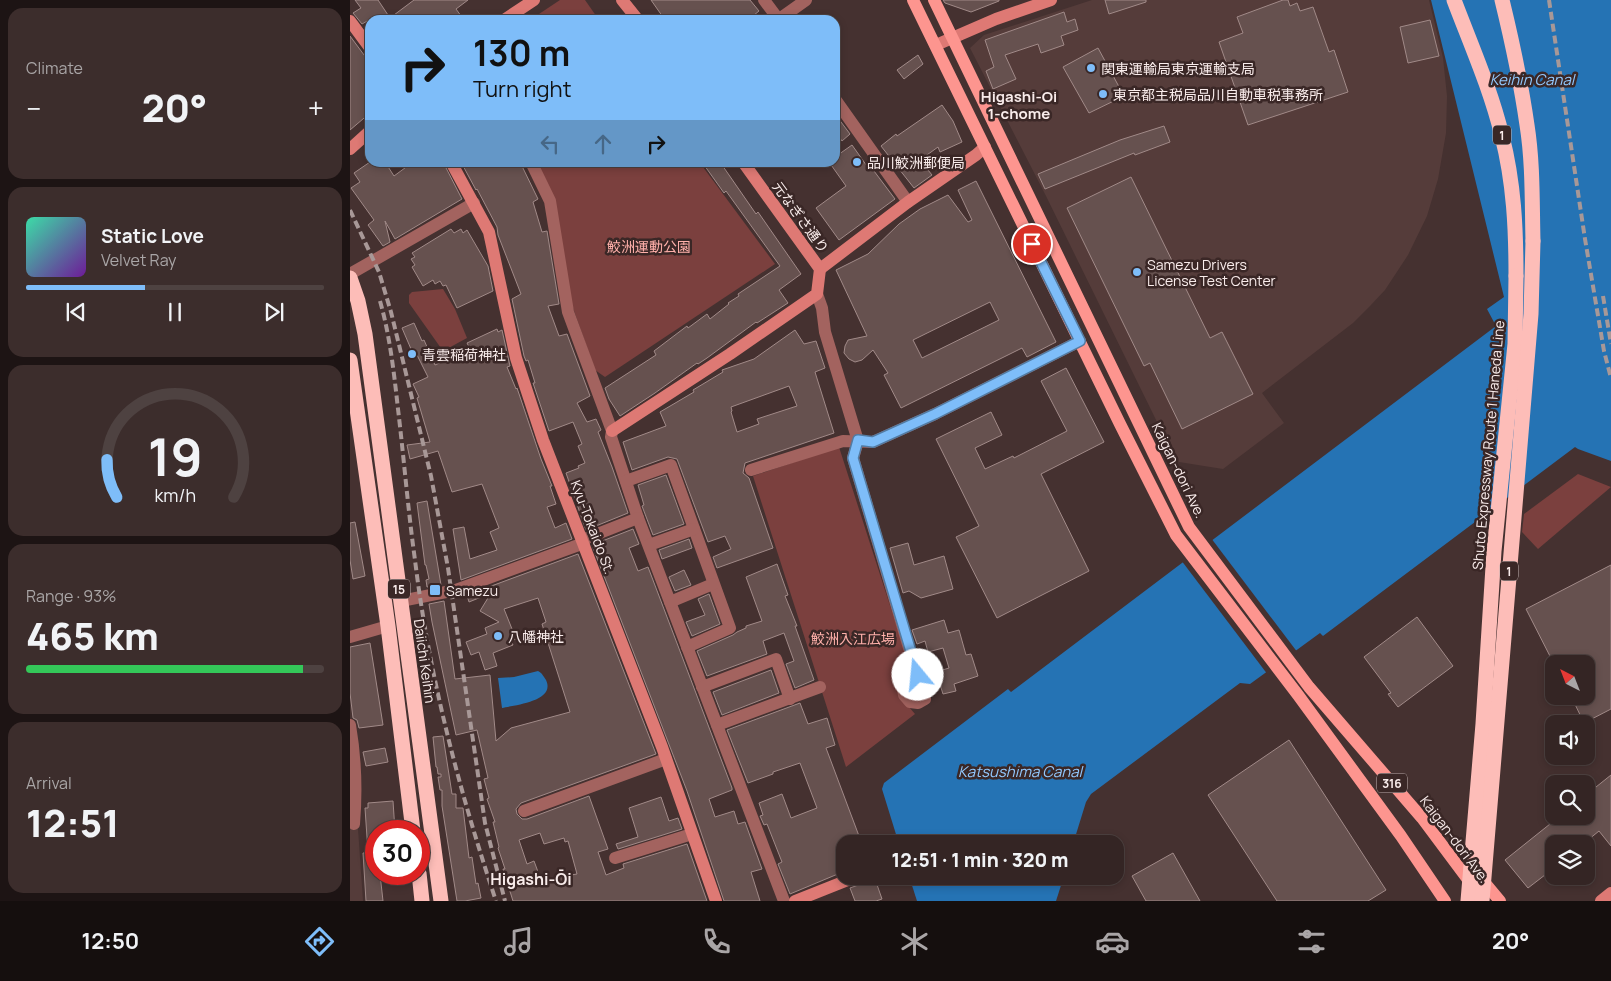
<!DOCTYPE html>
<meta charset="utf-8">
<style>
body{margin:0;font-family:Manrope,"Noto Sans JP",sans-serif;background:#3c2d2c;color:#f1f3f6;height:100vh;display:flex;flex-direction:column;font-size:19px;white-space:nowrap}
*{box-sizing:border-box;margin:0}
p{font-size:16px;color:#a9a5a6}
.icon{flex:none;width:28px;height:28px;fill:none;stroke:currentColor;stroke-width:2;stroke-linecap:round;stroke-linejoin:round}
.map{position:relative;flex:1;overflow:hidden}
.sheet{display:flex;flex-direction:column;gap:8px;padding:8px;background:#1d1414;width:350px}
.sheet>*{flex:none}
.guide{position:absolute;left:15px;top:15px;width:475px;height:152px;border-radius:15px;box-shadow:0 2px 8px #0003,0 0 0 1px #4e4241;background:#7ebdf9;color:#111;overflow:hidden}
.needle{width:32px;rotate:318deg}
.buttons{position:absolute;left:1195px;top:655px;display:grid;gap:10px}
.buttons a{display:grid;place-items:center;width:50px;height:50px;border-radius:10px;background:#342524;box-shadow:0 2px 8px #0003,0 0 0 1px #4e4241;font-size:25px}
.speed{position:absolute;left:15px;top:820px;display:flex;gap:10px;font-size:25px;font-weight:700;text-align:center}
.speed>*{display:grid;place-content:center;width:65px;height:65px;border-radius:50%;background:#342524;box-shadow:0 2px 8px #0003,0 0 0 1px #4e4241;line-height:1}
.speed .limit{border:8px solid #d22;background:#fff;color:#111}
.pin{position:absolute;display:grid;place-items:center;width:42px;height:42px;color:#fff;margin:-21px;border:2px solid #fff;border-radius:50%;box-shadow:0 1px 5px #0007}
.me{position:absolute;width:55px;margin:-28px;rotate:343deg;stroke-linejoin:round;filter:drop-shadow(0 0 4px #0008)}
.turn{display:flex;align-items:center;gap:18px;height:105px;padding:0 25px;font-size:22px}
.turn .icon{width:65px;height:65px;stroke-width:2.5}
.turn b{display:block;font-size:35px;line-height:42px}
.lanes{display:flex;align-items:center;height:48px;padding:0 25px;background:#0003;justify-content:center;gap:25px;direction:ltr}
.lanes .off{opacity:.35}
.big{font-size:38px;font-weight:800;line-height:1.1}
.sheet .tile{flex:1;display:flex;flex-direction:column;justify-content:center;gap:8px;min-width:0;padding:0 18px;border-radius:15px;background:#3c2d2c}
.sheet .dial{align-items:center;gap:0}
.dial svg{height:130px;overflow:visible;fill:none;stroke:#4e4241;stroke-width:7;stroke-linecap:round;text-anchor:middle}
.dial text{fill:#f1f3f6;stroke:none}
.song{display:flex;align-items:center;gap:15px}
.cover{width:60px;height:60px;border-radius:8px;background:linear-gradient(135deg,hsl(160 70% 55%),hsl(280 70% 35%))}
.played{height:5px;border-radius:2px;background:linear-gradient(90deg,#7ebdf9 40%,#4e4241 40%)}
.keys{display:flex;justify-content:space-around;direction:ltr}
.heat{display:flex;justify-content:space-between;align-items:center;font-size:28px;direction:ltr}
.charge{height:8px;border-radius:4px;background:linear-gradient(90deg,#34c759 93%,#4e4241 0)}
.trip{position:absolute;left:486px;top:835px;width:288px;height:50px;border-radius:15px;background:#342524;box-shadow:0 2px 8px #0003,0 0 0 1px #4e4241;font-weight:800;line-height:50px;text-align:center}
.tabs{display:flex;height:80px;justify-content:space-around;align-items:center;background:#150f0e;color:#a9a5a6}
.tabs .icon{width:35px;height:35px}
.tabs .current{color:#7ebdf9}
.tabs b{font-size:22px;color:#f1f3f6}
main{display:flex;flex:1;min-height:0}
.map>svg:first-child{display:block}
.built{fill:#553c3a}
.green{fill:#7b403e}
.water{fill:#2573b4}
.pier{fill:#453130}
.building{fill:#66514f;stroke:#a18a88;fill-rule:evenodd}
.lines{fill:none;stroke-linecap:round;stroke-linejoin:round}
.street{stroke:#a3635f;stroke-width:12}
.secondary{stroke:#de7974;stroke-width:12}
.primary{stroke:#fd958f;stroke-width:12}
.highway{stroke:#fdbdb8;stroke-width:15}
.rail{stroke:#a89897;stroke-width:4;stroke-dasharray:8 4;stroke-linecap:butt}
.highway-bridge{stroke:#fdbdb8;stroke-width:15}
.route-casing{stroke:#527ba2;stroke-width:12}
.route{stroke:#7ebdf9;stroke-width:9}
.poi-dot{fill:#7ebdf9;stroke:#3a2726;stroke-width:2}
.labels{text-anchor:middle;dominant-baseline:central;stroke-width:5;stroke-linejoin:round;paint-order:stroke}
.shield{fill:#3a2726;stroke:#c0b1b0;stroke-width:1}
.shield-label{font-size:12px;font-weight:bold;fill:#f9eceb}
.poi-label{font-size:14px;fill:#f9eceb;stroke:#3a2726;text-anchor:start}
.street-label{font-size:14px;fill:#f9eceb;stroke:#3a2726}
.park-label{font-size:14px;fill:#ffb0aa;stroke:#3a2726}
.water-label{font-size:15px;font-style:italic;fill:#92c8fd;stroke:#3a2726}
.neighbourhood-label{font-size:15px;font-weight:bold;fill:#f9eceb;stroke:#3a2726}
.quarter-label{font-size:16px;font-weight:bold;fill:#f9eceb;stroke:#3a2726}
</style>
<main>
<section class="sheet">
<div class="tile"><p>Climate</p>
<div class="heat"><a>−</a><b class="big">20°</b><a>+</a></div>
</div>
<div class="tile">
<div class="song"><i class="cover"></i><div><b>Static Love</b><p>Velvet Ray</p></div></div>
<div class="played"></div>
<div class="keys"><svg class="icon" aria-label="previous" viewBox="0 0 24 24"><path d="M18 5L8 12l10 7zM5 5v14"/></svg><svg class="icon" aria-label="pause" viewBox="0 0 24 24"><path d="M8 5v14M16 5v14"/></svg><svg class="icon" aria-label="next" viewBox="0 0 24 24"><path d="M6 5l10 7-10 7zM19 5v14"/></svg></div>
</div>
<div class="tile dial"><svg viewBox="0 0 100 80">
<path d="M14 69A42 42 0 1 1 86 69"/>
<path d="M14 69A42 42 0 0 1 8 46" stroke="#7ebdf9"/>
<text x="50" y="56" font-size="32" font-weight="700">19</text>
<text x="50" y="72" font-size="11">km/h</text>
</svg></div>
<div class="tile"><p>Range · 93%</p><b class="big">465 km</b><div class="charge"></div></div>
<div class="tile"><p>Arrival</p><b class="big">12:51</b></div>
</section>
<div class="map">
<svg width="1261" height="901" viewBox="0 0 1261 901">
<rect width="100%" height="100%" fill="#453130"/>
<g class="built">
<path d="M742,0h337l14,58 4,38 -1,37 -8,46 -11,37 -19,39 -23,35 -15,16 -17,17 -91,70 22,30 -61,46 -44,-7 -18,-32 -115,-234 -76,-148 14,-13z"/>
<path d="M0,829h8l5,72h-13z"/>
</g>
<g class="green">
<path d="M210,0h25l14,20h-69z"/>
<path d="M185,163h165l75,101 -170,113 -10,-7 -22,-62z"/>
<path d="M93,289l12,20 12,29 -24,13 -34,-48v-8l3,-3z"/>
<path d="M489,447l73,227 -9,26 12,14 -69,53 -93,-291z"/>
<path d="M1228,474l33,13 -73,62 -16,-17 2,-18z"/>
</g>
<g class="water">
<path d="M1081,0h180v461l-33,-12 -3,-2 -252,189 -3,-3 -70,51 -10,-1 -149,111 -5,8 -13,42h-174l-17,-55 2,-6 124,-94 3,3 485,-366 -9,-17 17,-12z"/>
<path d="M188,671c5,3 5,5 8,9 10,21 -31,25 -44,28l-4,-30 16,-1z"/>
<path d="M559,876h155l-8,25h-139z"/>
</g>
<path class="pier" d="M861,538l87,115 -30,22 -87,-115z"/>
<g class="building">
<path d="M5,0h23l12,18 24,-18h54l-12,9 8,11h-95l-7,4 -9,-11 8,-5z"/>
<path d="M301,0h99l9,11 -11,9h-83z"/>
<path d="M593,0h56v1l-28,11 -26,-9z"/>
<path d="M755,0h41v2l-37,12z"/>
<path d="M933,0h5l2,6 7,-3 3,8 13,-4 16,45 5,-2 14,42 -100,33 -29,-83 24,-9 -6,-16z"/>
<path d="M714,12l3,10 8,-3 3,11 -17,6 3,9 -23,8 -3,-9 -33,11 11,24 -23,10 -7,-18 8,-4 -9,-27z"/>
<path d="M1080,20l9,36 -31,7 -8,-36z"/>
<path d="M0,36l20,27v50l-20,17z"/>
<path d="M748,48l26,48 -35,17 -26,-46z"/>
<path d="M568,55l5,9 -19,15 -7,-9z"/>
<path d="M592,105l11,16 9,21 -22,10 -2,-5 -18,13 12,15 -18,13 -33,-42 15,-12 1,2z"/>
<path d="M485,114l15,20 -8,7 -7,-10z"/>
<path d="M814,126l6,16 -35,13 -1,-2 -89,36 -7,-15 82,-34z"/>
<path d="M502,145l17,24 2,-2 24,32 -56,41 -23,-32 30,-22 -17,-24h6v-5z"/>
<path d="M20,162h15l9,14 19,-14h30l19,37 -67,40 -10,-18 5,21 -7,4 -15,-21 6,-5 -23,-32 9,-6 -6,-9z"/>
<path d="M111,162h59l18,37 -5,3 9,30 5,-1 12,73 -11,2 11,30 8,-2 23,62 -13,7 10,19 9,-3 5,11 -3,2 14,35 16,46 -42,17 -20,-57 13,-5 -1,-2 7,-3 -7,-17 4,-2 -9,-22 -24,9 -16,-48h2l-7,-23 -2,1 -2,-5 -12,-57 9,-5 -23,-59 -1,-8 -20,-38 -1,1z"/>
<path d="M352,162h18l36,52 2,-2 43,62 -22,16 9,13 -31,20 -1,-1 -49,36 -9,6 -1,-1 -42,30 -35,23 -11,-17 -4,-11 51,-33 -2,-4 33,-25 1,2 19,-14 3,5 19,-15 -1,-1 11,-7 -1,-2 42,-28 -54,-75 -2,2z"/>
<path d="M781,177l79,161 12,-6 31,62 -71,35 -32,-66 -6,3 -77,-158z"/>
<path d="M626,181l80,161 -29,15 -5,-9 -121,60 -17,-33 4,-2 -15,-23 -11,10 -7,2 -6,-3 -5,-6 1,-7 3,-6 19,-4 -31,-66 32,-16 31,-30 21,-15 28,-14 20,27 4,-2 -14,-30zM640,302l9,18 -77,38 -9,-18z"/>
<path d="M101,229l3,4 7,-4 2,4 4,-3 21,36 5,25 -36,17 -11,-23 -3,1 -3,-5 -5,3 -2,-4 -10,6 -11,-19 3,-2 -4,-6 4,-2 -3,-4z"/>
<path d="M64,323l8,18 2,-1 11,25 35,-16 -3,-6 30,-14 1,3 4,-2 8,36 -3,1 9,22 1,-1 24,71 11,27h-2l6,18 -9,3 8,21 11,-5 6,16 -111,41 -8,-51 11,-2 6,32 27,-9 -7,-18 9,-4 -17,-44 -30,8 -14,-41 -28,8 -3,-14 23,-3 -13,-44 2,-1 -6,-13 15,-7 -11,-22 -3,1 -12,-28z"/>
<path d="M445,330l9,14 12,-3 9,27 -10,4 19,61 -89,30 -2,10 6,5 24,70 -56,20 -4,-11 18,-8 -6,-13 -17,6 -31,-83 -9,-2 -36,13 -9,-28 43,-16 -6,-14 34,-20 -1,-2 30,-18 -1,-2 32,-11zM439,386l8,20 -40,13 2,5 -22,8 -6,-20 1,-1 -1,-4z"/>
<path d="M716,368l38,74 -63,32 48,97 -92,47 -41,-81 23,-11 -43,-87 55,-27 11,23 -27,13 10,21 28,-13 1,2 53,-27 -26,-50z"/>
<path d="M316,475l18,49 -31,11 -11,-29 2,-1 -6,-20z"/>
<path d="M77,501l14,84 -14,2 -1,-7 3,-1 -3,-14h-1l-8,-62z"/>
<path d="M5,522l10,54 -12,3 -3,-19v-37z"/>
<path d="M283,529l6,15 -10,4 9,23 10,-4 84,221v2l-23,9 6,18 19,-6 4,13 7,-2 17,47 -11,3 9,29h-36l-37,-110 -95,-246z"/>
<path d="M339,539l3,9 -30,11 -3,-9z"/>
<path d="M558,543l6,22 30,-9 9,33 -32,9 -12,-7 -6,2 -13,-45z"/>
<path d="M228,554l78,200 -135,49 -5,6 1,5 5,5h5l62,-23 19,53 -10,3 8,23 18,-7 -1,-4 64,-20 20,57h-194l-10,-32h2l-7,-21 1,-1 -6,-25h2l-8,-23 2,-1 -5,-19 4,-1 -11,-48 -21,5 -24,-113 -3,-18 15,-3 11,78 35,-4 6,66 15,-13 59,-16 -28,-88 4,-2 -8,-24 -34,11 12,30 -5,2 2,4 -20,8 4,13 -12,4 -6,-18 -8,3 -5,-13 21,-8 -2,-6 14,-6 -19,-11 11,-18 -22,9 -2,-7zM190,833l4,11 20,-6 1,4 3,-1 9,33 -36,6 -7,-19 -7,3 -8,-24z"/>
<path d="M427,564l11,31 -3,1 12,30h-2l19,54 -19,8 -9,-24 8,-3 -10,-28 -21,8 4,13 -60,22 -10,-25 36,-16 4,-3 9,-4v-2l16,-5 -16,-44z"/>
<path d="M1261,565v144l-27,14 -13,-27h15v-32h-32l-28,-55z"/>
<path d="M334,570l7,15 -16,6 -6,-14z"/>
<path d="M359,594l11,30 -28,12 -6,-14 19,-7 -7,-16z"/>
<path d="M1067,617l36,49 -55,41 -10,-13 3,-1 -27,-36z"/>
<path d="M594,620l4,13 11,-3 7,25 5,-1 7,22 -24,8 2,7 -13,3 -7,-22 13,-4 -6,-20 -15,4 -3,-11 -8,3 -5,-14z"/>
<path d="M20,643l13,82 -24,3 -2,-8 -4,-2 -3,-25v-46z"/>
<path d="M421,670l8,23 -57,22 -9,-23z"/>
<path d="M450,703l8,21 19,-6 8,27 -9,3 36,96h-17v27l-55,23 -12,-30 4,-2 -15,-38 -3,1 -4,-9 3,-1 -4,-12 23,-9 9,24 26,-10 -17,-45 -27,9v2l-25,9 -21,-53z"/>
<path d="M93,736l9,58h4v14h7l6,50 3,-1 4,27 2,-1 3,15 -16,3h-8l-15,-95v-16h-2l-2,-13h3v-3h-3l-1,-7h-1l-3,-30z"/>
<path d="M939,740l97,150 -18,11h-91l-69,-106z"/>
<path d="M35,748l3,14 -22,4 -3,-14z"/>
<path d="M1261,775v71l-12,-15 -16,13h-29v24l-26,20 -23,-28 55,-44h26v-21z"/>
<path d="M311,797l8,24 9,-3 4,11 -64,20 -2,-5 22,-7 -9,-29z"/>
<path d="M43,801l2,30h-19v43h4l3,27h-17l-3,-48 12,-1h-7l-3,-44h3v-5z"/>
<path d="M823,853l27,48h-54l-14,-25z"/>
<path d="M525,879l7,20 -6,2h-21l-5,-13z"/>
</g>
<g class="lines">
<g class="street">
<path d="M414,0l15,20"/>
<path d="M428,20l28,-20"/>
<path d="M485,99l73,103"/>
<path d="M181,162l19,39 18,111 44,119 -1,6 27,81 146,383"/>
<path d="M0,274l124,-71"/>
<path d="M467,294l5,14 3,24 33,109 -5,17 64,217 7,16 1,8 -7,4 -8,-1 -6,-7 -1,-6 14,-14"/>
<path d="M401,470l92,-29 30,1 62,-28 145,-73"/>
<path d="M276,481l45,-16 59,163 -43,19"/>
<path d="M232,540l56,-22"/>
<path d="M299,545l45,-16"/>
<path d="M51,601l55,-11 128,-47"/>
<path d="M320,602l43,-18"/>
<path d="M0,637l38,-11"/>
<path d="M352,687l74,-28 14,40"/>
<path d="M0,725c6,35 7,63 4,99"/>
<path d="M367,725l103,-38"/>
<path d="M174,811l142,-52"/>
<path d="M265,858l77,-24"/>
</g>
<g class="secondary">
<path d="M272,0l16,20"/>
<path d="M154,20l30,-20"/>
<path d="M0,21l20,27"/>
<path d="M586,45l60,-26 55,-19"/>
<path d="M0,149l20,-18"/>
<path d="M101,162l38,70 27,126 27,82 119,307 54,154"/>
<path d="M470,269l88,-67 68,-47 9,-8"/>
<path d="M262,431l118,-77 87,-60 3,-25 -77,-107"/>
<path d="M445,901l63,-25"/>
<path d="M1251,901l10,-8"/>
</g>
<g class="primary">
<path d="M563,0l207,424 56,111 122,160 103,141 44,65"/>
<path d="M584,0l255,527 120,160 113,131 50,67"/>
<path d="M1130,877l20,24"/>
</g>
<g class="highway">
<path d="M1104,0c17,45 37,90 48,136 12,47 14,93 14,140"/>
<path d="M1152,0c10,41 19,83 25,125 6,38 5,77 6,116"/>
<path d="M0,278l8,23 7,33 76,567"/>
<path d="M0,360l38,266 25,205"/>
<path d="M69,873l3,28"/>
</g>
<g class="rail">
<path d="M1199,0l36,239 19,112 7,27"/>
<path d="M0,210l29,62 12,40 40,164 17,92 37,255 20,78"/>
<path d="M1253,296l8,48"/>
<path d="M30,301c10,35 14,72 18,108 6,50 10,101 17,151 14,116 44,230 81,341"/>
</g>
<g class="highway-bridge">
<path d="M1118,901l15,-177 11,-173 21,-207 1,-68"/>
<path d="M1132,901l49,-587 2,-73"/>
</g>
</g>
<g class="lines">
<g class="route-casing">
<path id="route" d="M568,675l-65,-217 5,-18 15,2 62,-28 145,-73 -48,-97"/>
</g>
<use href="#route" class="route"/>
</g>
<g class="poi-dot">
<circle cx="741" cy="68" r="5"/>
<circle cx="753" cy="94" r="5"/>
<circle cx="507" cy="162" r="5"/>
<circle cx="787" cy="272" r="5"/>
<circle cx="62" cy="354" r="5"/>
<rect x="79" y="584" width="12" height="12" rx="2.5"/>
<circle cx="148" cy="636" r="5"/>
</g>
<g class="labels">
<g class="shield">
<rect x="1143" y="125.5" width="18" height="19" rx="4"/>
<rect x="1150" y="561.5" width="18" height="19" rx="4"/>
<rect x="38" y="579.5" width="22" height="19" rx="4"/>
<rect x="1027" y="773.5" width="30" height="19" rx="4"/>
</g>
<g class="shield-label">
<text x="1152" y="135">1</text>
<text x="1159" y="571">1</text>
<text x="49" y="589">15</text>
<text x="1042" y="783">316</text>
</g>
<g class="poi-label">
<text x="751" y="68">関東運輸局東京運輸支局</text>
<text x="763" y="94">東京都主税局品川自動車税事務所</text>
<text x="517" y="162">品川鮫洲郵便局</text>
<text x="797" y="264">Samezu Drivers<tspan x="797" dy="16">License Test Center</tspan></text>
<text x="72" y="354">青雲稲荷神社</text>
<text x="96" y="590">Samezu</text>
<text x="158" y="636">八幡神社</text>
</g>
<g class="street-label">
<text transform="translate(451 217) rotate(54)">元なぎさ通り</text>
<text transform="translate(1138 445) rotate(-85)">Shuto Expressway Route 1 Haneda Line</text>
<text transform="translate(829 470) rotate(64)">Kaigan-dori Ave.</text>
<text transform="translate(243 527) rotate(69)">Kyu-Tokaido St.</text>
<text transform="translate(75 661) rotate(82)">Daiichi Keihin</text>
<text transform="translate(1105 839) rotate(53)">Kaigan-dori Ave.</text>
</g>
<g class="park-label">
<text x="299" y="246">鮫洲運動公園</text>
<text x="503" y="638">鮫洲入江広場</text>
</g>
<g class="water-label">
<text x="1182" y="79">Keihin Canal</text>
<text x="670" y="771">Katsushima Canal</text>
</g>
<g class="neighbourhood-label">
<text x="669" y="96">Higashi-Oi<tspan x="669" dy="17">1-chome</tspan></text>
</g>
<g class="quarter-label">
<text x="181" y="879">Higashi-Ōi</text>
</g>
</g>
</svg>
<div class="buttons">
<a><svg class="needle" viewBox="-14 -14 28 28"><path d="M0-13l5 13h-10z" fill="#e53935"/><path d="M0 13l5-13h-10z" fill="#a9a5a6"/></svg></a>
<a><svg class="icon" aria-label="sound" viewBox="0 0 24 24"><path d="M4 9h4l5-4v14l-5-4H4zM17 9q2 3 0 6"/></svg></a>
<a><svg class="icon" aria-label="search" viewBox="0 0 24 24"><circle cx="10" cy="10" r="6"/><path d="M15 15l6 6"/></svg></a>
<a><svg class="icon" aria-label="layers" viewBox="0 0 24 24"><path d="M12 4l9 5-9 5-9-5zM3 14l9 5 9-5"/></svg></a>
</div>
<div class="speed"><div class="limit">30</div></div>
<div class="pin" style="left:682px;top:244px;background:#d93025"><svg class="icon" aria-label="arrive" viewBox="0 0 24 24"><path d="M6 21V4h12l-3 4 3 4H6"/></svg></div>
<svg class="me" style="left:568px;top:675px" viewBox="-20 -20 40 40"><circle r="19" fill="#fff"/><path d="M0-13L10 11 0 6-10 11z" fill="#7ebdf9"/></svg>
<div class="trip">12:51 · 1 min · 320 m</div>
<div class="guide">
<div class="turn"><svg class="icon" aria-label="right" viewBox="0 0 24 24"><path d="M7 20v-9h11M14 6l5 5-5 5"/></svg><div><b>130 m</b>Turn right</div></div>
<div class="lanes"><svg class="icon off" aria-label="left" viewBox="0 0 24 24"><path d="M17 20v-9H6M10 6l-5 5 5 5"/></svg><svg class="icon off" aria-label="ahead" viewBox="0 0 24 24"><path d="M12 20V5M6 11l6-6 6 6"/></svg><svg class="icon" aria-label="right" viewBox="0 0 24 24"><path d="M7 20v-9h11M14 6l5 5-5 5"/></svg></div>
</div>
</div>
</main>
<nav class="tabs">
<b>12:50</b>
<svg class="icon current" aria-label="directions" viewBox="0 0 24 24"><path d="M12 3l9 9-9 9-9-9zM9 14v-3h6M13 9l2 2-2 2"/></svg>
<svg class="icon" aria-label="music" viewBox="0 0 24 24"><path d="M9 18V5l10-2v13"/><circle cx="6" cy="18" r="3"/><circle cx="16" cy="16" r="3"/></svg>
<svg class="icon" aria-label="phone" viewBox="0 0 24 24"><path d="M5 4h4l2 5-3 2q2 4 5 5l2-3 5 2v4C11 20 4 13 5 4z"/></svg>
<svg class="icon" aria-label="climate" viewBox="0 0 24 24"><path d="M12 3v18M4 7l16 10M4 17L20 7"/></svg>
<svg class="icon" aria-label="car" viewBox="0 0 24 24"><path d="M5 17H2v-5l4-1 3-4h7l3 4 3 1v5h-3M9 17h6M6 11h13"/><circle cx="7" cy="17" r="2"/><circle cx="17" cy="17" r="2"/></svg>
<svg class="icon" aria-label="filters" viewBox="0 0 24 24"><path d="M4 7h16M4 17h16"/><circle cx="9" cy="7" r="2"/><circle cx="15" cy="17" r="2"/></svg>
<b>20°</b>
</nav>
